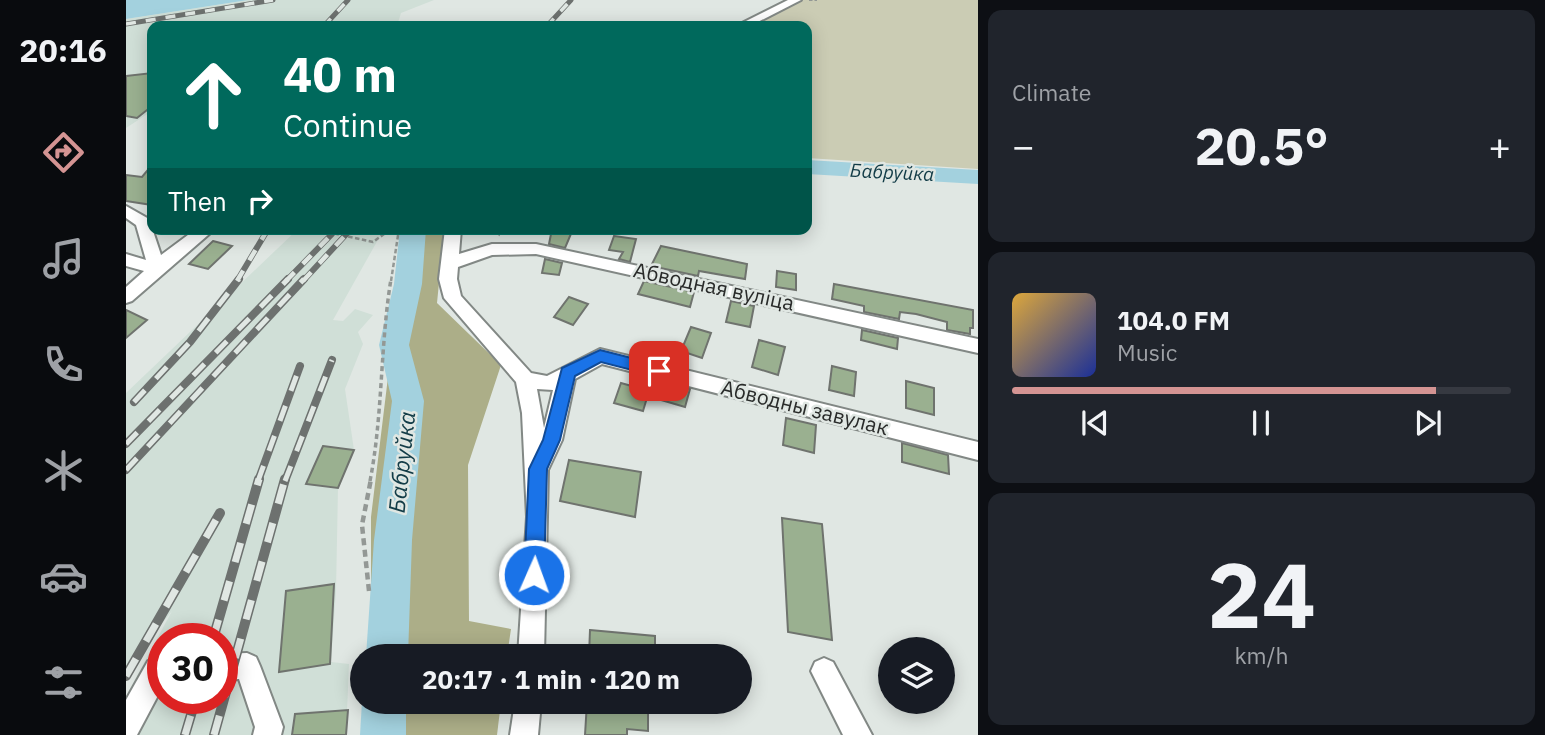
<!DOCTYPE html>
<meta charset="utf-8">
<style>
body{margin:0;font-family:"IBM Plex Sans",sans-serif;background:#20242c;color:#f1f3f6;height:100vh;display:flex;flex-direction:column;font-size:26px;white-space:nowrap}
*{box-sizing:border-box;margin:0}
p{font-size:23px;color:#9ea1a6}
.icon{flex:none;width:38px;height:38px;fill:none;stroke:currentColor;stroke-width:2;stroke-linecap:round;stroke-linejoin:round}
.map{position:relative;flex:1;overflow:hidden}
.panel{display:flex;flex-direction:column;gap:10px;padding:10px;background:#0d0f14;width:567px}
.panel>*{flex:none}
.banner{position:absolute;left:21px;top:21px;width:665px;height:214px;border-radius:14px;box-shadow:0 4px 18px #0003;background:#00695c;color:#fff;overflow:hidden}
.tools{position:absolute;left:752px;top:637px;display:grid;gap:14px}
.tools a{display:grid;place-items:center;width:77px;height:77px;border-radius:50%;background:#171b24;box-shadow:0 4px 18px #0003;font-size:35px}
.speed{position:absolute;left:21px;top:623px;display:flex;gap:14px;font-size:35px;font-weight:700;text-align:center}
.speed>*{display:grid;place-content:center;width:91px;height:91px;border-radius:50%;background:#171b24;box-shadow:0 4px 18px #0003;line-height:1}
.speed .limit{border:10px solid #d22;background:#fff;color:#111}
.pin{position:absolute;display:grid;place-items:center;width:60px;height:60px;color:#fff;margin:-30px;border-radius:14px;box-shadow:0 4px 10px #0006}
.me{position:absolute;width:77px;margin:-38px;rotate:2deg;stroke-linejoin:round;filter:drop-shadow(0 0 5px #0008)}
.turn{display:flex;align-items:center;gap:24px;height:147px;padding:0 21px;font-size:32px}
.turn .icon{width:91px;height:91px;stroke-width:2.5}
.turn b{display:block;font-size:49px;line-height:60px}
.then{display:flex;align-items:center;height:66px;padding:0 21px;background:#0003;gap:14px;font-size:26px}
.big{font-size:52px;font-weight:800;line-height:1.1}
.panel .tile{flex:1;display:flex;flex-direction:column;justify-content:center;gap:10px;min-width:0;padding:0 24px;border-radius:14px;background:#20242c}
.panel .dial{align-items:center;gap:0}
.dial b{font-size:91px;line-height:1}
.song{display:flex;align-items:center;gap:21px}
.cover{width:84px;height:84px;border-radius:10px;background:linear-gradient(135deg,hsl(40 70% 55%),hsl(230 70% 35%))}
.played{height:7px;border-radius:4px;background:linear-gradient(90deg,#d49493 85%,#363941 85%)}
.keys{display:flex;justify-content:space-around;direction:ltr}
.heat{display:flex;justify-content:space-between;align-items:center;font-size:38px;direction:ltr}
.trip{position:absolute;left:224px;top:644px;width:402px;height:70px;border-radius:35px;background:#171b24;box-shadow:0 4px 18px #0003;font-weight:800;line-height:70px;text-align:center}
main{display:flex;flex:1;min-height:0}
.menu{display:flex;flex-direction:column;width:126px;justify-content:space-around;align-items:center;background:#090b0e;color:#9ea1a6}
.menu .icon{width:49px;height:49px}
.menu .current{color:#d49493}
.menu b{font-size:32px;color:#f1f3f6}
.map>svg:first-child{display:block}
.built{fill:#d0dfd7;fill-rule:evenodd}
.green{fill:#cbccb4}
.forest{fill:#acae88}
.water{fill:#a3d1de}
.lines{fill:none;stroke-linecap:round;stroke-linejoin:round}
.river{fill:#a3d1de;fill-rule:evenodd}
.building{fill:#9ab090;stroke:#6f736e;stroke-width:2}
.minor-casing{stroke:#828885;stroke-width:4}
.path-far3{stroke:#939895;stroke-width:2;stroke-dasharray:3.5 2;stroke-linecap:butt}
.path-far2{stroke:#939895;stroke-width:2.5;stroke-dasharray:4.5 2.5;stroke-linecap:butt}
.path-far1{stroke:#939895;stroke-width:3.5;stroke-dasharray:5 3.5;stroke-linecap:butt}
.path{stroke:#939895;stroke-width:4.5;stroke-dasharray:7 4.5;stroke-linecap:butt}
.minor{fill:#fff;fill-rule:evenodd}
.rail-far3-casing{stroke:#6d716f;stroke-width:5}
.rail-far2-casing{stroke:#6d716f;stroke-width:6}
.rail-far1-casing{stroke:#6d716f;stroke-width:8}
.rail-casing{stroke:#6d716f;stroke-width:10}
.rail-far3{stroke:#e0e7e3;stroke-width:3.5;stroke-dasharray:10;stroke-linecap:butt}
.rail-far2{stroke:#e0e7e3;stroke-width:4.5;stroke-dasharray:12;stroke-linecap:butt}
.rail-far1{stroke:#e0e7e3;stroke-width:5;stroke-dasharray:16;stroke-linecap:butt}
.rail{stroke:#e0e7e3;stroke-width:7;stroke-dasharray:20;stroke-linecap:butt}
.route{fill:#1a73e8;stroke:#114b97;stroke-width:2}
.labels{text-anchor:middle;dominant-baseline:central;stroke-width:5;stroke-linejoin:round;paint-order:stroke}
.far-water-label{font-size:19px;font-style:italic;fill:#123c47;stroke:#e0e7e3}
.street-label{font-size:21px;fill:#292b2a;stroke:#e0e7e3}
.water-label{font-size:23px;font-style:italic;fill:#123c47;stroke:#e0e7e3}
</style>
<main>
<nav class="menu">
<b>20:16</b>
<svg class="icon current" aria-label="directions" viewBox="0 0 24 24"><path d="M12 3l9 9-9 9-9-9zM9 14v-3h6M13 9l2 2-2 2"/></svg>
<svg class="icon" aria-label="music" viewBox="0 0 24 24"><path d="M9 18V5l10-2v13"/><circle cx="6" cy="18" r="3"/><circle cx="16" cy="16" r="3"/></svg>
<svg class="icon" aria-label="phone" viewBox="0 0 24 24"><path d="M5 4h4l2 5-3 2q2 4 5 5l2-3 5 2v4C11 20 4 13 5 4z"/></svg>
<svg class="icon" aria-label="climate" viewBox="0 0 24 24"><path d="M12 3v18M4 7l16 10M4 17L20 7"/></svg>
<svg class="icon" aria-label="car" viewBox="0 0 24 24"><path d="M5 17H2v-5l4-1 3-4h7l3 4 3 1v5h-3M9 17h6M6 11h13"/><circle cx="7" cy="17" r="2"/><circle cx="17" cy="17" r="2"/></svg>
<svg class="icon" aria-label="filters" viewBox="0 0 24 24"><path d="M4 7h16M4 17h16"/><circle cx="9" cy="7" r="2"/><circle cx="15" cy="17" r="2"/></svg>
</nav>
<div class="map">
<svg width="852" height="735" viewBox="0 0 852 735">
<rect width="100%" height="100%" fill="#e0e7e3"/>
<g class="built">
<path d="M122,0h186l-33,13 -4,13h-245v85l-26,17v-109z"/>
<path d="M172,229h86l-51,91 10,1 12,-12 18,6 -15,17 5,12 -18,45 9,61 -16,38 -2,103 -5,71 18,2 -3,71h-220v-39l46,-85 -46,58v-276zM37,639h59v59h-59z"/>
</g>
<path class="green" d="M674,0h178v169l-171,-11v-132h-54z"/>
<g class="forest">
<path d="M280,229l38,4 -7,70 64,62 -33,100 1,156 42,8 -4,27h-136v-139z"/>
<path d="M240,702h135l-4,33h-135z"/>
</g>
<path class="water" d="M0,0h122l-122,19z"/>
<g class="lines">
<g class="river">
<path d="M681,160l171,10v14l-171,-10z"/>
<path d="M274,229h26l-4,55 -13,61 15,56 -12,139 -4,116h-42l8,-116 18,-139 -13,-56 15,-61z"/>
<path d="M236,701l44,1v33h-46z"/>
</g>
</g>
<g class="building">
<path d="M26,73v33l-15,12 -11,-2v-40z"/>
<path d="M26,165v40l-26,-4v-26l16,2z"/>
<path d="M426,229h21l-8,19 -16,-4z"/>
<path d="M488,236l22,3 -6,23 -11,-3 4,-7 -14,-2z"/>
<path d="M87,241l19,5 -24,23 -19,-5z"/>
<path d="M535,246l86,18 -2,15 -46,-8 -1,5 -47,-10z"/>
<path d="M419,259l17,4 -3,12 -17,-2z"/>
<path d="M651,271l19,3v16l-20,-3z"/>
<path d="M518,281l50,11 -4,15 -52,-13z"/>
<path d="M708,284l139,26v18h-3v6l-23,-4v-8l-31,-8 -16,-2 -1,7 -35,-7v-6l-32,-7z"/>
<path d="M443,297l19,7 -15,21 -19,-8z"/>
<path d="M605,301l23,5 -4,21 -24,-5z"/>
<path d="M0,310l21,10 -21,18z"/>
<path d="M565,327l20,6 -9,25 -21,-7z"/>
<path d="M736,330l36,8 -1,11 -36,-9z"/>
<path d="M633,340l26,7 -7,28 -26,-8z"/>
<path d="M706,366l24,6 -2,24 -25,-6z"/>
<path d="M530,381l34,8 -5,18 -34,-10z"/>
<path d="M780,381l28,7v27l-28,-7z"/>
<path d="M495,383l28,8 -6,20 -29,-8z"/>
<path d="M660,418l30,7 -2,28 -31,-8z"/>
<path d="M776,443l46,12 1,19 -47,-12z"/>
<path d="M197,446l31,4 -16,38 -32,-4z"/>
<path d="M443,460l72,12 -6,45 -75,-16z"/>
<path d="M656,518l40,6 10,116 -44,-8z"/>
<path d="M208,584l-4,80 -51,8 7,-81z"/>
<path d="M464,630l65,6v20h-66z"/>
<path d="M461,702h61v29l-21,-2v6h-42z"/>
<path d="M222,710l-2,25h-54l3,-21z"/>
</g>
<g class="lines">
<g class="minor-casing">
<g id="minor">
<path d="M662,0h13l-51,26h-14z"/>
<path d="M0,206l23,13 12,36 35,-26h19l-83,72 -6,2v-16l18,-16 -18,-5v-12l20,6 -10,-35 -10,-7z"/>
<path d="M319,229h16l-2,25 33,-10h44l442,95v14l-442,-99 -44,1 -34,12 -1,12 4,17 70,77 16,3 53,-27 378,93v18l-376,-96 -27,15 -13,61 -14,30 -4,186h-26l9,-139 -5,-104 -6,-31 -72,-84 -5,-19zM411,389l16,1 -9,38z"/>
<path d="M121,653l9,4 4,9 23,61 -2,8h-28l2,-8 -16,-48 -17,1v-26z"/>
<path d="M31,657h6v29l-26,49h-11v-35l22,-39z"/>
<path d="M698,658l9,4 39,73h-29l-32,-64 4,-9z"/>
<path d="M389,702h26l-3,33h-28z"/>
</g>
</g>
<path class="path-far3" d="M683,0h8"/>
<g class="path-far2">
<path d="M141,229h3"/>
<path d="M188,229l59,13 18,-13"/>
<path d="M360,229l14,6"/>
<path d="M265,281l8,-52"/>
</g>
<path class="path-far1" d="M244,481c13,-66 10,-135 21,-202"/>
<path class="path" d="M243,591l-7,-66 9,-46"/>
<use href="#minor" class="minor"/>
<g class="rail-far3-casing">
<g id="rail-far3">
<path d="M0,24l147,-24"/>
<path d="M198,26l24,-26"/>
<path d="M421,26l24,-26"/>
</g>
</g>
<g class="rail-far2-casing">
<g id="rail-far2">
<path d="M111,281l31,-52"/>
<path d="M160,281l46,-47"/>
<path d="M177,281l48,-52"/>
</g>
</g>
<g class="rail-far1-casing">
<g id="rail-far1">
<path d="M8,402l56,-60 49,-63"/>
<path d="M0,444l162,-165"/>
<path d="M0,470l178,-191"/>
<path d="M132,481l42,-115"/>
<path d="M159,481l47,-121"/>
</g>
</g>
<g class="rail-casing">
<g id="rail">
<path d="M87,639l46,-160"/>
<path d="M0,676l94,-163"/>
<path d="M59,735l11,-37"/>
<path d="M88,735l71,-256"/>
</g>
</g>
<use href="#rail-far3" class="rail-far3"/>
<use href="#rail-far2" class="rail-far2"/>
<use href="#rail-far1" class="rail-far1"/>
<use href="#rail" class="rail"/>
</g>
<path class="route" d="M474,350l59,15 8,6 -8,6 -58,-15 -26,14 -15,64 -13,29 -3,106 -2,7 -8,3 -7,-3 -3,-7 5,-106 14,-29 19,-72z"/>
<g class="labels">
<g class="far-water-label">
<text transform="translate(766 172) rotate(3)">Бабруйка</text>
</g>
<g class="street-label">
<text transform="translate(588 286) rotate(12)">Абводная вуліца</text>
<text transform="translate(679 407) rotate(14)">Абводны завулак</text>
</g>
<g class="water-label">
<text transform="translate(275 462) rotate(-84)">Бабруйка</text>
</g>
</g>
</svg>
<div class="tools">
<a><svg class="icon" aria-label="layers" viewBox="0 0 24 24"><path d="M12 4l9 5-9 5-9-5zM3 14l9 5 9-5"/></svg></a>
</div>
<div class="speed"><div class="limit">30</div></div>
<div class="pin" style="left:533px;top:371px;background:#d93025"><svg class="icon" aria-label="arrive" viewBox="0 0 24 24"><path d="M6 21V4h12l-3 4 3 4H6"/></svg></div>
<svg class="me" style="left:408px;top:575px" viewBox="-20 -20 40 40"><circle r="17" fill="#1a73e8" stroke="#fff" stroke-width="3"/><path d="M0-11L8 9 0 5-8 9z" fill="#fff"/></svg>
<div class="trip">20:17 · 1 min · 120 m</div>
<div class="banner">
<div class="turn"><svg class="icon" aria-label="ahead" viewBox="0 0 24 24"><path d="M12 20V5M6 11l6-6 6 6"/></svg><div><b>40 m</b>Continue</div></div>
<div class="then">Then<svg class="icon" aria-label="right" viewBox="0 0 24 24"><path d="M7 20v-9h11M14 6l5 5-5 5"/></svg></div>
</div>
</div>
<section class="panel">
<div class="tile"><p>Climate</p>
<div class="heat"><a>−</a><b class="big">20.5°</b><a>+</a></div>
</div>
<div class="tile">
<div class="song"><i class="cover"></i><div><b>104.0 FM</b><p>Music</p></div></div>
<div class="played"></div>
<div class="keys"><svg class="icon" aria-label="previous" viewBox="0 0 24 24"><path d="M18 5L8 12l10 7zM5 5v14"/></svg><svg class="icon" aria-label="pause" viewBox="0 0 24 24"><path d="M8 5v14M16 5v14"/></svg><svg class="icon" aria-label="next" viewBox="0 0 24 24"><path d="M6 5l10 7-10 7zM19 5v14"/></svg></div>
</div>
<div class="tile dial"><b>24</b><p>km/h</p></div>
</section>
</main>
